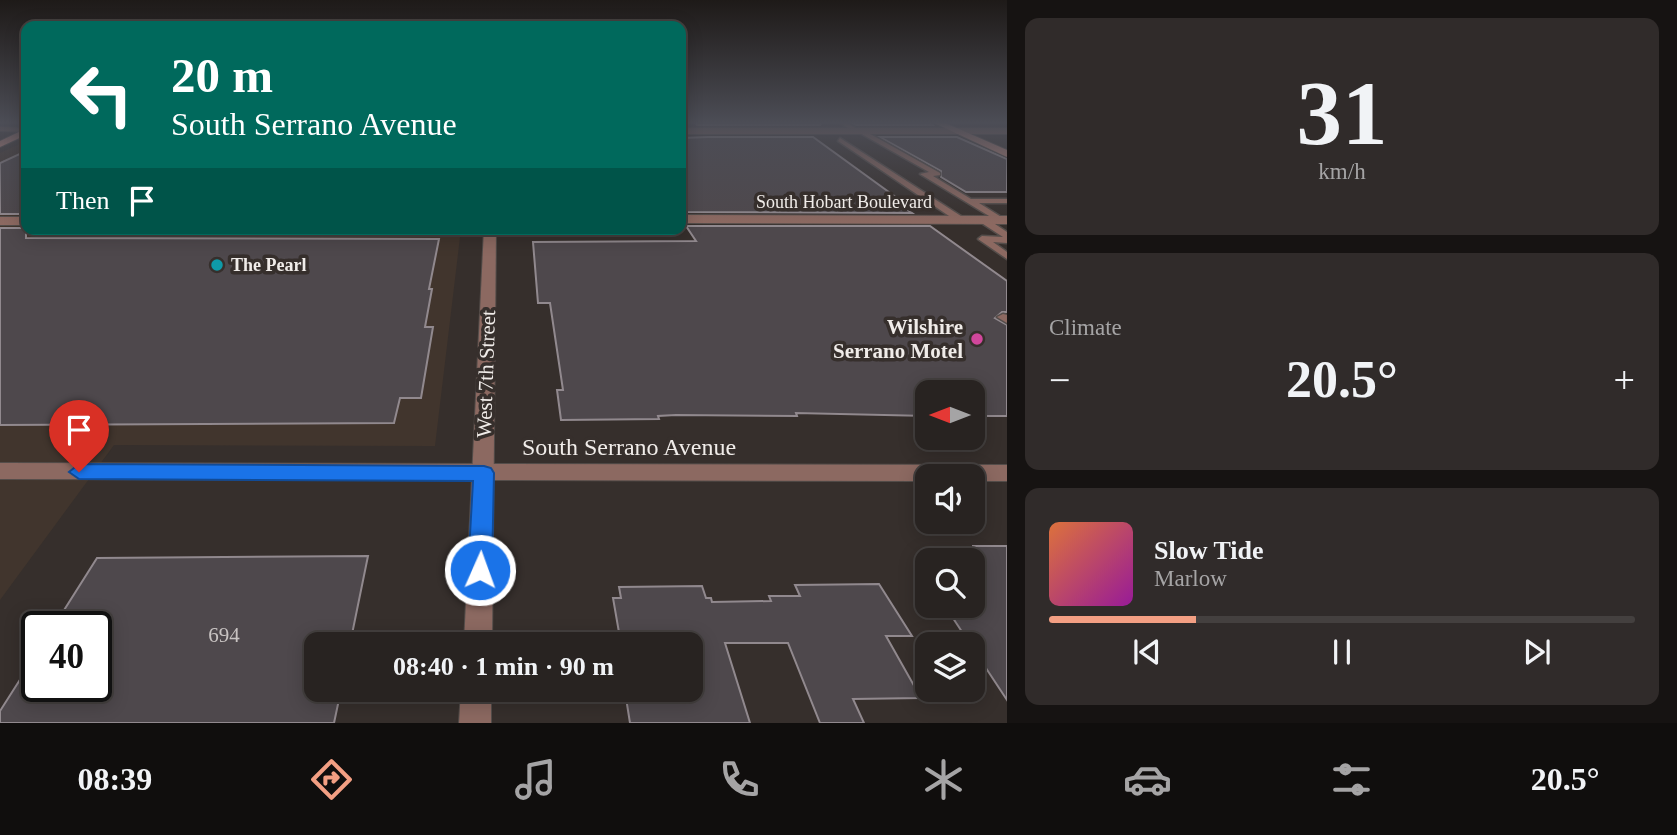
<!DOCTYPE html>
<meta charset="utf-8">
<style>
body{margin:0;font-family:Georgia,serif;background:#302b2a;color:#f1f3f6;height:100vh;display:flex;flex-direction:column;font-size:26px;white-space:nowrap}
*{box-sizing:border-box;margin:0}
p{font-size:23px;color:#a5a4a5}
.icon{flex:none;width:38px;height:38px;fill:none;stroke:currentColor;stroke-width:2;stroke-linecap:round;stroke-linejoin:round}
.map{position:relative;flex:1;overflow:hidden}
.details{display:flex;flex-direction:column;gap:18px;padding:18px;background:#161312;width:670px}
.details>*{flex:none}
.top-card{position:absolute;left:21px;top:21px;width:665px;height:214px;border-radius:14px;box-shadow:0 4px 18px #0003,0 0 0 2px #44403f;background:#00695c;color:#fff;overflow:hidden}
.needle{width:46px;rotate:270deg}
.tools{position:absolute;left:915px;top:380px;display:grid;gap:14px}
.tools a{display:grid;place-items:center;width:70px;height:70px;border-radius:14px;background:#282321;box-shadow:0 4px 18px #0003,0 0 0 2px #44403f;font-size:35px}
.speed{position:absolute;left:21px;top:611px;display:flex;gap:14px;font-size:35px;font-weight:700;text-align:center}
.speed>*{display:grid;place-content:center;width:91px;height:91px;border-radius:50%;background:#282321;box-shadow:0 4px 18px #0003,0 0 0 2px #44403f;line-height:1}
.speed .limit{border:4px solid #111;border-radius:10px;background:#fff;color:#111}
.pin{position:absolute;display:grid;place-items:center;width:60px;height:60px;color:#fff;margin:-72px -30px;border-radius:50% 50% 50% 0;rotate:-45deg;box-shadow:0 0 7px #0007}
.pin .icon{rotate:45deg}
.me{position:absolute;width:77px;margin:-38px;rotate:2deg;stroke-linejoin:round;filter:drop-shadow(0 0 5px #0008)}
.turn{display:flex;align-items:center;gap:24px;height:147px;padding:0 35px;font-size:32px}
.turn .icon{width:91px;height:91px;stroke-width:2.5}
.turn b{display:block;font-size:49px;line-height:60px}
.then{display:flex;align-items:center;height:66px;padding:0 35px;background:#0003;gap:14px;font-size:26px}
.big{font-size:52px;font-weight:800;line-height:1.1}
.details .card{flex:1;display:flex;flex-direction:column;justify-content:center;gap:10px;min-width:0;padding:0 24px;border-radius:14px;background:#302b2a}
.details .dial{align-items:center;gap:0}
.dial b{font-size:91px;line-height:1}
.song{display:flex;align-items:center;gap:21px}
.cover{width:84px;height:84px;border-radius:10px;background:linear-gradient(135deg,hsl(20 70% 55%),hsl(300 70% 35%))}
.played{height:7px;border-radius:4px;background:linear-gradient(90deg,#f39f83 25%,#44403f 25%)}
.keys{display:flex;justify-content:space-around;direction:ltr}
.heat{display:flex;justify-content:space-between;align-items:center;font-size:38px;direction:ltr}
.trip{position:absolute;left:304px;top:632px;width:399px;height:70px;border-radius:14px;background:#282321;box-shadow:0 4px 18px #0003,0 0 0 2px #44403f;font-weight:800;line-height:70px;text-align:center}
.tab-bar{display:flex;height:112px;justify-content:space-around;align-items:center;background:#100e0d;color:#a5a4a5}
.tab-bar .icon{width:49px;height:49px}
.tab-bar .current{color:#f39f83}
.tab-bar b{font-size:32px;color:#f1f3f6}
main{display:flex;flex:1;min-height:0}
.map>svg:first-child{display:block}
.built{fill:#41352d}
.building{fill:#4e484c;stroke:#91898e;stroke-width:2}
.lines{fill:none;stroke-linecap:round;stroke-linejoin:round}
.service-casing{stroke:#544d4a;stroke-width:3}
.minor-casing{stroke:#544d4a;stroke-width:2}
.tertiary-casing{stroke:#544d4a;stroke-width:2}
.secondary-casing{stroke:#544d4a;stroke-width:2}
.primary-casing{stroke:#544d4a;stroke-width:2}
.service{fill:#8c6961;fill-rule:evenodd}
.minor{fill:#8c6961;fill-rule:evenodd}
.tertiary{fill:#8c6961;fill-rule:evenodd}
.secondary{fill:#bf877b;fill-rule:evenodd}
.primary{fill:#e69e8f;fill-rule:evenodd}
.route{fill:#1a73e8;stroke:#114b97;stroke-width:2}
.culture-dot{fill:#0f9aa8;stroke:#362f2c;stroke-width:2.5}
.hotel-dot{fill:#d1479c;stroke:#362f2c;stroke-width:2.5}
.labels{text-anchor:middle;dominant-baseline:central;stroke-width:7;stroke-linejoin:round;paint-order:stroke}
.far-street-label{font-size:18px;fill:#f0ece9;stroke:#362f2c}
.far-poi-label{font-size:18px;font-weight:bold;fill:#f0ece9;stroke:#362f2c;text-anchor:start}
.poi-label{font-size:21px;font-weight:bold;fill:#f0ece9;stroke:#362f2c;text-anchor:end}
.street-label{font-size:21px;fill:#f0ece9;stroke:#362f2c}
.near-number-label{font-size:21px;fill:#c8c3c2}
.near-street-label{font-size:24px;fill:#f0ece9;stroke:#362f2c}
</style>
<main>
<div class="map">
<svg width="1007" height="723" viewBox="0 0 1007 723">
<rect width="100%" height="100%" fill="#362f2c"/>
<path class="built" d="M26,141v88h435l-26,217 -321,-1 -114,155v-447z"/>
<g class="building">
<path d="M694,122h128l-2,3h-123z"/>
<path d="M851,122h79l3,3h-77z"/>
<path d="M708,137h105l91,66h-6l14,10 -231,-1v-74z"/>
<path d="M880,137h77l50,22v33h-41l-25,-15v-6z"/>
<path d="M26,151v63h-26v-51z"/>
<path d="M686,226h244l77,55v31h-5l-7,6 12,7v91h-34v-24h-45v24l-132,-3 1,3 -121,-1 -18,1 1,3 -98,1 -4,-30h6l-13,-87h-12l-5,-61 163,-1z"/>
<path d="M0,228h26v10l413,1 -10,50h3l-7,38h8l-12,71h-21l-6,25 -394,2z"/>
<path d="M973,546h34v154l-62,-94h28z"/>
<path d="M368,556l-18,88h-33v46h24l-7,33h-334v-12l37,-58v33h59v-60h-42l43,-68z"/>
<path d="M879,584l33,52h-26l35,62 -68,1 11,24h-44l-32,-80h-63l25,80h-120l-4,-25h4l-1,-8h62v-46h-70l-8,-46h8l-2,-11 83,-1 4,12h5l1,4 59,-1 -2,-5h31l-5,-11z"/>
</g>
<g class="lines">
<g class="service-casing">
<g id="service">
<path d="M839,122h7l12,8h5l77,43v2l-7,1 38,23h36v4h-28l27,17 -7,2 -79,-48 9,-2 -71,-40h-4z"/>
<path d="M840,138l124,80 1,2 -7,2 -120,-81z"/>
<path d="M980,218h6l21,14v11l-14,-1 14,10v7l-29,-20 4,-3 21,1 -23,-15z"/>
<path d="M1003,314l4,1v8l-10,-6z"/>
</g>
</g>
<g class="minor-casing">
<g id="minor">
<path d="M681,215l326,1v8l-326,-1z"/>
<rect x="0" y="217" width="26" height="8"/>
<path d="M0,463l1007,2v16h-34v-5h-45v5l-928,-2z"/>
</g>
</g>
<g class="tertiary-casing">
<g id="tertiary">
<path d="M0,127l26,1v4l-26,-1z"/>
<rect x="681" y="128" width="326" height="6"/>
<path d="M484,229h12l-4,415h-28z"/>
<path d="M461,690h30v33h-32z"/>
</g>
</g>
<g class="secondary-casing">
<path id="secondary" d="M932,122h11l64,28v7z"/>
</g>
<g class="primary-casing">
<path id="primary" d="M23,130h3v5l-26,12v-6z"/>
</g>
<use href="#service" class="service"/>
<use href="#minor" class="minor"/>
<use href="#tertiary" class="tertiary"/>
<use href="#secondary" class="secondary"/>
<use href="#primary" class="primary"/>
</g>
<linearGradient id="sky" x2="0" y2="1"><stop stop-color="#1e1a18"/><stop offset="0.55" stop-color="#4c4d56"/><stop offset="1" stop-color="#4c4d56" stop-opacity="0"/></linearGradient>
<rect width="1007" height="223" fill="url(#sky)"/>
<path class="route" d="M79,464l405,2 7,2 3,5 -2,97 -4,8 -8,3 -8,-3 -4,-8 5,-89 -394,-2 -10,-7z"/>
<circle class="culture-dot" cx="217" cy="265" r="7"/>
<circle class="hotel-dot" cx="977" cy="339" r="7"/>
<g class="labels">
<g class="far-street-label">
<text x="844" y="202">South Hobart Boulevard</text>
</g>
<g class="far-poi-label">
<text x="231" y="265">The Pearl</text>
</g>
<g class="poi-label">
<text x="963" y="327">Wilshire<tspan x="963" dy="24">Serrano Motel</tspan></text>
</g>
<g class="street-label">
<text transform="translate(486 374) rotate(-88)">West 7th Street</text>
</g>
<g class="near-number-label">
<text x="224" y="635">694</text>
</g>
<g class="near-street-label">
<text x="629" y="447">South Serrano Avenue</text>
</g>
</g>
</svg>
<div class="tools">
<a><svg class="needle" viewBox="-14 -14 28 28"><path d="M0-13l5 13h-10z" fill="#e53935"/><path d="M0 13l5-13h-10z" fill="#a5a4a5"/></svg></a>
<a><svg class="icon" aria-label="sound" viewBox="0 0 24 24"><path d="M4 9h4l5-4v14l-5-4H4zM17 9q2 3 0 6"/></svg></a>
<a><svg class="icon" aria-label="search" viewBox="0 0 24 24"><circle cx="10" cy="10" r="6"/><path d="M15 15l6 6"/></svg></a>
<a><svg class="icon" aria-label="layers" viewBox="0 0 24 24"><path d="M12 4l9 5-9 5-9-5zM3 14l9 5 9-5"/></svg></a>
</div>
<div class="speed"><div class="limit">40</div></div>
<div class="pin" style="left:79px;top:472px;background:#d93025"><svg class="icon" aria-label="arrive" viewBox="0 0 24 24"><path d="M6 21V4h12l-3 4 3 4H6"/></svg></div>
<svg class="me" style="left:480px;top:570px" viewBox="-20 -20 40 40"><circle r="17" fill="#1a73e8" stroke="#fff" stroke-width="3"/><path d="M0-11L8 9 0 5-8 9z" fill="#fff"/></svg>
<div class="trip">08:40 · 1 min · 90 m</div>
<div class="top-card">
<div class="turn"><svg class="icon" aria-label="left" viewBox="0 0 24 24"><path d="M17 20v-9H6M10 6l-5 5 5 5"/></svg><div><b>20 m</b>South Serrano Avenue</div></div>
<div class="then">Then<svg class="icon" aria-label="arrive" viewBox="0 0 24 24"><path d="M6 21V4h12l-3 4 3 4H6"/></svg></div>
</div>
</div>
<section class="details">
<div class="card dial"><b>31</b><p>km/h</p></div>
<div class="card"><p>Climate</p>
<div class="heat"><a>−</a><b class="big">20.5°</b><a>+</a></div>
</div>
<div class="card">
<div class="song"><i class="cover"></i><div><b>Slow Tide</b><p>Marlow</p></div></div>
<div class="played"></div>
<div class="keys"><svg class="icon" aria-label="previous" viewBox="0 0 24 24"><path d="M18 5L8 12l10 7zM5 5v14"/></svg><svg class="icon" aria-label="pause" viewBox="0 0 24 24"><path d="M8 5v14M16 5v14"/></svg><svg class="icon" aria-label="next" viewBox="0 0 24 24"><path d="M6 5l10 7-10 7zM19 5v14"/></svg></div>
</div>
</section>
</main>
<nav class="tab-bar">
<b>08:39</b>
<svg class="icon current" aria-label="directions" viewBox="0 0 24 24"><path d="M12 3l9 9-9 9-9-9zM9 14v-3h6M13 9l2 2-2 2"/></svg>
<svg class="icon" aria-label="music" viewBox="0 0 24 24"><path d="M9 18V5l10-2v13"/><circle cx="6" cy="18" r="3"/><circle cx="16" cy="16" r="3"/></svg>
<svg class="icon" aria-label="phone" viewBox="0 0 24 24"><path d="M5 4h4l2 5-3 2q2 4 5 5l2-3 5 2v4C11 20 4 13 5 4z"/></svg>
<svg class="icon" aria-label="climate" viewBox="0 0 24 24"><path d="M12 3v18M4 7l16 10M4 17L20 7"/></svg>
<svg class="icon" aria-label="car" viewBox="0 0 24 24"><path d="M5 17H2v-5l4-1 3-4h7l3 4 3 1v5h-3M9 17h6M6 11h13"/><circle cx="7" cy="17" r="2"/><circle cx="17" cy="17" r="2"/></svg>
<svg class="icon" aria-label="filters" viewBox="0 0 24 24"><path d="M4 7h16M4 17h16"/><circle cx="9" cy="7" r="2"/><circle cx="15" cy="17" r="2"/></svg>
<b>20.5°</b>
</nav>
